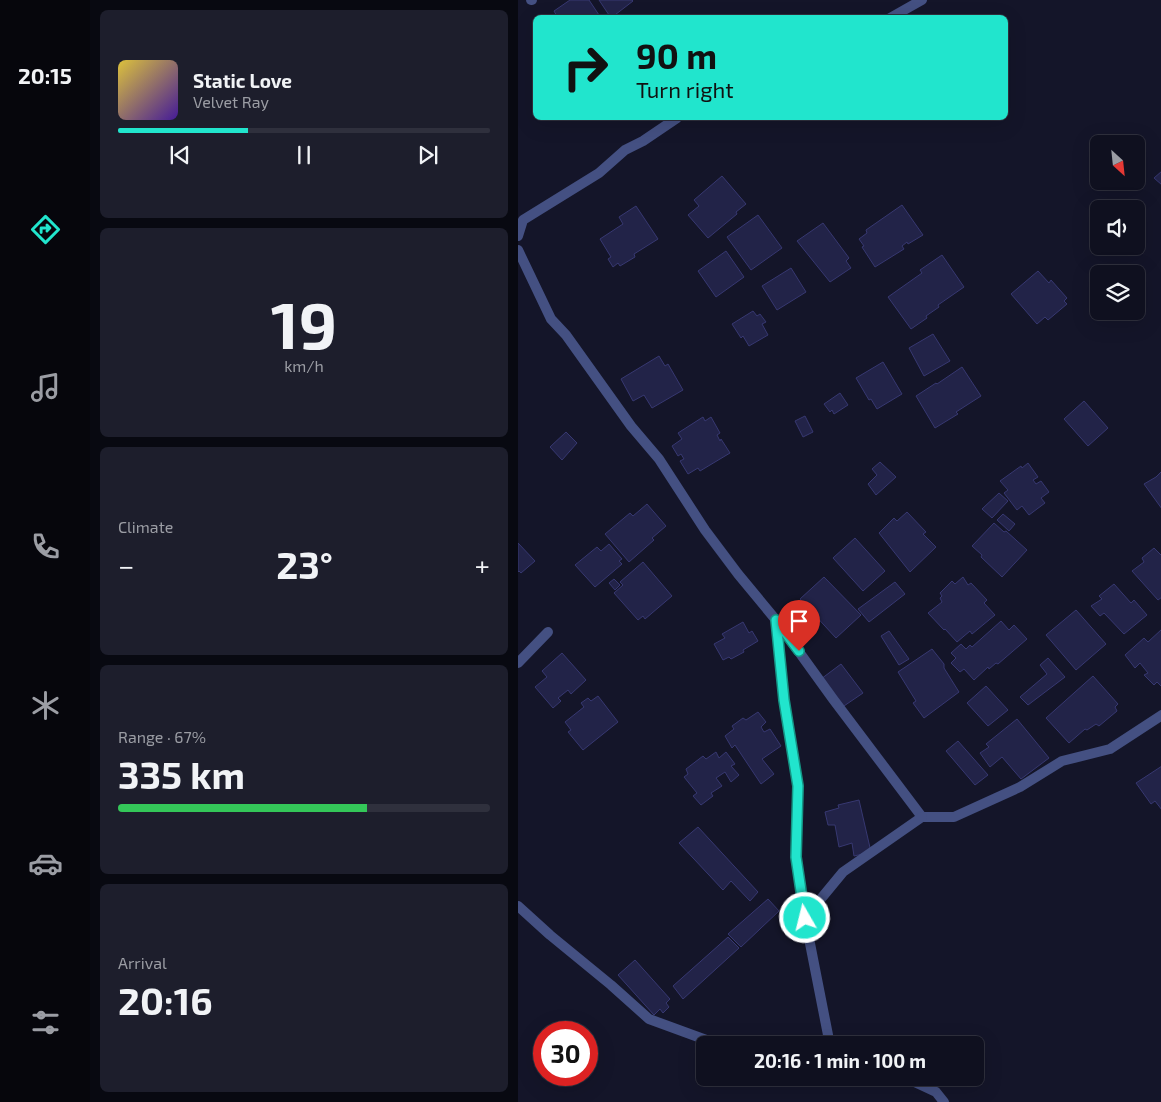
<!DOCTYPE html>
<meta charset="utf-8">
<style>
body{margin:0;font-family:"Exo 2",sans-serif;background:#1d1e2c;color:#f1f3f6;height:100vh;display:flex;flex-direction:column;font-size:19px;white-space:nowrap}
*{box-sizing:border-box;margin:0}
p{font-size:16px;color:#9b9da4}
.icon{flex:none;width:28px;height:28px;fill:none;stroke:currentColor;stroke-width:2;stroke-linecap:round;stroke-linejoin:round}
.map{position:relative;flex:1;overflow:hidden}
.sheet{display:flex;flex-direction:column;gap:10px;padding:10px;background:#080911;width:428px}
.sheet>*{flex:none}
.banner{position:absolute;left:15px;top:15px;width:475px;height:105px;border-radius:8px;box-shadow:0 5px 20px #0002,0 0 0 1px #2f303d;background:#21e5cd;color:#111;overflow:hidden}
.needle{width:32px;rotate:153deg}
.buttons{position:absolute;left:572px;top:135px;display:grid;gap:10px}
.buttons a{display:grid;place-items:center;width:55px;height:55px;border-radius:8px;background:#0f101f;box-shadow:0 5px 20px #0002,0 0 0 1px #2f303d;font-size:25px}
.speed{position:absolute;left:15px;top:1021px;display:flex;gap:10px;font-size:25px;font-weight:700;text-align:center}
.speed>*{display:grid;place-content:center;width:65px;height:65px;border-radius:50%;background:#0f101f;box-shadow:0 5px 20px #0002,0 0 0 1px #2f303d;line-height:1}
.speed .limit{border:8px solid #d22;background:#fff;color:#111}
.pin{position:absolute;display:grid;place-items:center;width:42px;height:42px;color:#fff;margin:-51px -21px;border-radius:50% 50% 50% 0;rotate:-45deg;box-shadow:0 0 5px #0007}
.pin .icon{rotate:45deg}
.me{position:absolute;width:55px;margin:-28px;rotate:352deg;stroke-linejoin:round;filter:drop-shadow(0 0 4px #0008)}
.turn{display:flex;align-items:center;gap:18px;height:105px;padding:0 20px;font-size:22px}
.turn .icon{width:65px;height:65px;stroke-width:2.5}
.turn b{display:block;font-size:35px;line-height:42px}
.big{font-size:38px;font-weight:700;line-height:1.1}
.sheet .widget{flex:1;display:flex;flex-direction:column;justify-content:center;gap:8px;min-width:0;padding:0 18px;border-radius:8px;background:#1d1e2c}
.sheet .dial{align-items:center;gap:0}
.dial b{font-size:65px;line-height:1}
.song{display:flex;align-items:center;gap:15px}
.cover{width:60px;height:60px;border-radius:8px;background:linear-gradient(135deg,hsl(50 70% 55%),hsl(260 70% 35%))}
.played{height:5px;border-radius:2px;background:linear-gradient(90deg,#21e5cd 35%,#2f303d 35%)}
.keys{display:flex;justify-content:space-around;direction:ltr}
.heat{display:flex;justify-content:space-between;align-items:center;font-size:28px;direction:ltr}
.charge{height:8px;border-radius:4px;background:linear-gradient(90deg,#34c759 67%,#2f303d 0)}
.trip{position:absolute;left:178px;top:1036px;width:288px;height:50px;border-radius:8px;background:#0f101f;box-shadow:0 5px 20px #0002,0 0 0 1px #2f303d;font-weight:700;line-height:50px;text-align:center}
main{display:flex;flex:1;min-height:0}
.tab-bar{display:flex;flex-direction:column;width:90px;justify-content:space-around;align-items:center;background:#06060c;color:#9b9da4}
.tab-bar .icon{width:35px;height:35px}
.tab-bar .active{color:#21e5cd}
.tab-bar b{font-size:22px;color:#f1f3f6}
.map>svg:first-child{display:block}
.building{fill:#222348;stroke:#373871}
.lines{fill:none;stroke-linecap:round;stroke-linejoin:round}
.lane{stroke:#445082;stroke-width:10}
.street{stroke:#445082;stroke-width:10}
.route-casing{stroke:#159585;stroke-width:12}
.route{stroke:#21e5cd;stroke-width:9}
</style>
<main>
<nav class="tab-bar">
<b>20:15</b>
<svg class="icon active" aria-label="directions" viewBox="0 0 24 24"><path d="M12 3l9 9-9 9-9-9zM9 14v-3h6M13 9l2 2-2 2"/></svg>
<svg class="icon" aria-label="music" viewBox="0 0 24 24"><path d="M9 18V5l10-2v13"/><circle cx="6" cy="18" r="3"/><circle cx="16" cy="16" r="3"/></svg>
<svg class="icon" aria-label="phone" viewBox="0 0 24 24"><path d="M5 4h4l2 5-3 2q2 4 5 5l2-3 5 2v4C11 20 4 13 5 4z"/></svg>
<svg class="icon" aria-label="climate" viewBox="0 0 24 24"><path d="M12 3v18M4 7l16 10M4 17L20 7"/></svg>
<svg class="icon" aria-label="car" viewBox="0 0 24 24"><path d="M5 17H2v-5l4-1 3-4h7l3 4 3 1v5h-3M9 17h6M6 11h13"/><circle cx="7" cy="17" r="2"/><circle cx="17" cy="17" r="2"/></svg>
<svg class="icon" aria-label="filters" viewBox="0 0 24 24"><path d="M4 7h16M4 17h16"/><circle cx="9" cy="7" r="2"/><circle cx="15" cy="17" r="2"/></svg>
</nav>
<section class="sheet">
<div class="widget">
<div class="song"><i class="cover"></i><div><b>Static Love</b><p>Velvet Ray</p></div></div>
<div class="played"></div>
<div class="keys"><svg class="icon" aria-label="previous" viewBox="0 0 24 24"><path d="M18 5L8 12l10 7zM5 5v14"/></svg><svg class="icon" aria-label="pause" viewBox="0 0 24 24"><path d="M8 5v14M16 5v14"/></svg><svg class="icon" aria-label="next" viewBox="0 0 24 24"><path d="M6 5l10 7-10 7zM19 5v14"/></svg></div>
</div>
<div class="widget dial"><b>19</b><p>km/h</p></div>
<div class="widget"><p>Climate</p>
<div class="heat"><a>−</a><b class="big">23°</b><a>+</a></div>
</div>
<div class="widget"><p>Range · 67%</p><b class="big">335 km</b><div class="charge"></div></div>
<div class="widget"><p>Arrival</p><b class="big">20:16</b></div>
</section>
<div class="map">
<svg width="644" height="1102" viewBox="0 0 644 1102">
<rect width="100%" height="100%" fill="#141529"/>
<g class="building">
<path d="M52,0h19l12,18h-43l-4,-7z"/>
<path d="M81,0h33l1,1 -22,17z"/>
<path d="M644,171v14l-8,-7z"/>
<path d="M204,176l24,28 -10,8 1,2 -29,24 -20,-23 11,-9 -5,-6z"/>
<path d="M384,205l21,30 -15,9 -1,-2 -5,4 2,3 -29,18 -13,-20 2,-1 -5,-7 8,-6 -1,-3z"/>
<path d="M118,206l22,33 -24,15 1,3 -15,9 -2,-3 -5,4 -5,-8 3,-2 -11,-18 23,-15 -4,-7z"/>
<path d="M240,215l24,33 -31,22 -24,-33z"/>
<path d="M305,223l26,35 -3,3 5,7 -21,14 -33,-41z"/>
<path d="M208,251l18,26 -28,20 -18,-26z"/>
<path d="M424,255l22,32 -26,18 1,2 -13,9 1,2 -16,11 -23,-32 34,-24 -2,-3z"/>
<path d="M273,268l15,24 -29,18 -15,-24z"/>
<path d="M520,271l11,12 2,-3 16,18 -3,3 3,3 -19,16 -3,-3 -8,7 -26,-30z"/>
<path d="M235,311l4,5 3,-2 6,8 -4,2 6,11 -19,11 -6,-10 -2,2 -9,-14z"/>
<path d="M415,334l17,27 -26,15 -15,-28z"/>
<path d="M141,356l6,10 3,-2 15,26 -31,18 -8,-13 -11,6 -12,-22z"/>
<path d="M365,362l19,32 -25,15 -6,-10 -2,1 -13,-22z"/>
<path d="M444,367l19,29 -25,16 2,2 -23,14 -19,-32 20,-13 1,1z"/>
<path d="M322,393l8,12 -14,9 -2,-4 -2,2 -6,-8z"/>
<path d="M566,401l24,27 -20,18 -24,-27z"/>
<path d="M287,416l8,16 -10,5 -8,-16z"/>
<path d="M185,417l2,4 6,-4 9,16 -3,2 3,6 1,-2 9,14 -30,18 -2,-3 -10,6 -8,-13 4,-2 -3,-5 -3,2 -6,-10 10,-7 -4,-6z"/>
<path d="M48,432l11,11 -15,17 -12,-13z"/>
<path d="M362,462l16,15 -20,18 -8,-11 9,-9 -5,-6z"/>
<path d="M510,463l10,14 -5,3 3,4 5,-3 8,11 -8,6 4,5 -16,12 -7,-9 -5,4 -13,-17 4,-3 -8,-9 21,-15 1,2z"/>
<path d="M644,471v38l-18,-25 12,-7z"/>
<path d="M481,493l9,8 -16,17 -10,-9z"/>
<path d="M129,504l19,22 -14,12 2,2 -25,22 -24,-28 25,-21 3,3z"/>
<path d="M389,512l19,20 -3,2 13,13 -26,25 -31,-39 15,-15 3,3z"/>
<path d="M485,514l12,10 -6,7 -12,-11z"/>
<path d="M476,523l10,9 2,-1 21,19 -25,27 -21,-20 1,-2 -10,-9z"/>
<path d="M337,538l30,33 -22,20 -30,-33z"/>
<path d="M0,543l17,18 -14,12 -2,-2 -1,1z"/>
<path d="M91,544l13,15 -3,2 3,3 -27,23 -20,-22 22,-18 4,4z"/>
<path d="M636,548l8,8v41l-4,3 -26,-29 12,-9 -2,-4z"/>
<path d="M125,562l29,34 -27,23 -2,-3 -5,4 -24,-27 9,-8 -3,-3z"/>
<path d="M306,577l37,38 -25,23 -36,-39z"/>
<path d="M445,577l5,8 3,-2 16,17 -3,3 11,12 -23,19 -2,-3 -13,11 -12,-13 -1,1 -16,-17 14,-11 -2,-4 2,-2 -2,-3 12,-12 3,3z"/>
<path d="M96,579l6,6 -5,5 -6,-7z"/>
<path d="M377,582l10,12 -36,28 -11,-13z"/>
<path d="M596,584l17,19 3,-3 13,15 -23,19 -20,-21 -4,3 -9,-10 11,-7 -3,-3z"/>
<path d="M558,610l30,34 -30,26 -30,-35z"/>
<path d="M483,621l8,9 5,-5 13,14 -29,25 -2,-1 -7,6 -1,-2 -14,13 -10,-11 -4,3 -9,-9 5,-5 -5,-5 10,-9 5,5 4,-4 2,2z"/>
<path d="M225,622l6,11 3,-2 6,10 -15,9 1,2 -13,7 -2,-2 -6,3 -9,-16 11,-6 -3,-4z"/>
<path d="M644,629v58l-5,-5 -3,3 -10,-10 4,-2 -8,-10 -5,5 -10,-13 19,-17 4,4z"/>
<path d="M371,631l20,28 -10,6 -18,-29z"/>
<path d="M414,649l12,15v4l15,24 -35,26 -11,-15 3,-2 -18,-29z"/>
<path d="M44,653l24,27 -15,14 -3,-4 -10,8 3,3 -8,7 -18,-21 12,-10 -5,-6z"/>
<path d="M530,658l17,19 -37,28 -8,-8 27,-23 -7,-9z"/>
<path d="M323,664l22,29 -22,15 -20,-29z"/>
<path d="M575,676l25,28 -3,3 2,4 -18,15 -3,-2 -9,6 -2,-1 -16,14 -23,-25z"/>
<path d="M468,686l22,24 -20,16 -21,-23z"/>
<path d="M80,696l20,26 -35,28 -15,-18 3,-2 -6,-8 19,-15 -3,-4 7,-5 3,3z"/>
<path d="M240,712l8,10 -5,5 3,5 6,-3 11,17 -19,13 12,15 -13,10 -26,-39 -3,3 -7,-12 9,-7 -2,-3 11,-8 3,2z"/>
<path d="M499,719l32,39 -28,21 -19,-22 -12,10 -10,-14 9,-6 -3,-3z"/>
<path d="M440,741l30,34 -13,10 -29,-34z"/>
<path d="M198,752l3,6 7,-6 9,12 -4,2 8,9 -8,7 -6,-10 -9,6 6,8 -11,7 2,3 -12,9 -8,-9 4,-3 -13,-16 4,-3 -2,-5 17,-13 3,3z"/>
<path d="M644,766v44l-7,-9 -4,3 -15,-21z"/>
<path d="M341,800l12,52 -17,4 -2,-13 -13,4 -4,-22h-7l-3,-13 14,-4 -1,-3z"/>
<path d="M180,827l60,65 -8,9 -19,-20 -8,9 -44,-47z"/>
<path d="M250,899l11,12 -38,36 -13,-13z"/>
<path d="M210,937l11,11 -56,51 -10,-13z"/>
<path d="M117,960l35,39 -4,4 3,4 -6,6 -3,-4 -6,6 -36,-40z"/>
</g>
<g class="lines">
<path class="lane" d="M13,0h1"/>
<g class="street">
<path d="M372,18l32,-18"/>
<path d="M0,236l5,-16 76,-47 26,-23 18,-9 34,-23"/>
<path d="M0,250l33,69 15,16 65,91 28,33 46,71 33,44 38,46 57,79 89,118h32l66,-30 42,-26 48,-12 52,-34"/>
<path d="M258,621l8,79 14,86 -2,71 9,61"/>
<path d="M0,663l30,-31"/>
<path d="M0,906l32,29 61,50 38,34 71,26"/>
<path d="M311,1040l-24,-122 38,-46 79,-55"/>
<path d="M240,1045l71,-5 9,5"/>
<path d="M388,1078l30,14 8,10"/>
</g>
</g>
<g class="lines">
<g class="route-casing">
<path id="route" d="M281,651l-23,-31 8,80 14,86 -2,71 9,61"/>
</g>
<use href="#route" class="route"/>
</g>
</svg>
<div class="buttons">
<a><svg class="needle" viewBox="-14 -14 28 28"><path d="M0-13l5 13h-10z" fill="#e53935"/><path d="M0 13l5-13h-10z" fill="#9b9da4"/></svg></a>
<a><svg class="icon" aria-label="sound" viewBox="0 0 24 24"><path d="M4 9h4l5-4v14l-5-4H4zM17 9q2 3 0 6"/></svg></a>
<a><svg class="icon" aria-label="layers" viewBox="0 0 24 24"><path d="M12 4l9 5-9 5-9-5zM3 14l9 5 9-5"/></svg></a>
</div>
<div class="speed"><div class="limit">30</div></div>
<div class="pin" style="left:281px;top:651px;background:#d93025"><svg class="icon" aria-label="arrive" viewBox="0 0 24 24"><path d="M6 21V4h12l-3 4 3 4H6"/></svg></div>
<svg class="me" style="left:287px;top:918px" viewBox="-20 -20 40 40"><circle r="17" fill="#21e5cd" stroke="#fff" stroke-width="3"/><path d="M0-11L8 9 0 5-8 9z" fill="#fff"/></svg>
<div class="trip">20:16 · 1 min · 100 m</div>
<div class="banner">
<div class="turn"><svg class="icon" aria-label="right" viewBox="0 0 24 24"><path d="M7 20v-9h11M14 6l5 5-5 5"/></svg><div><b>90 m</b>Turn right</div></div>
</div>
</div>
</main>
